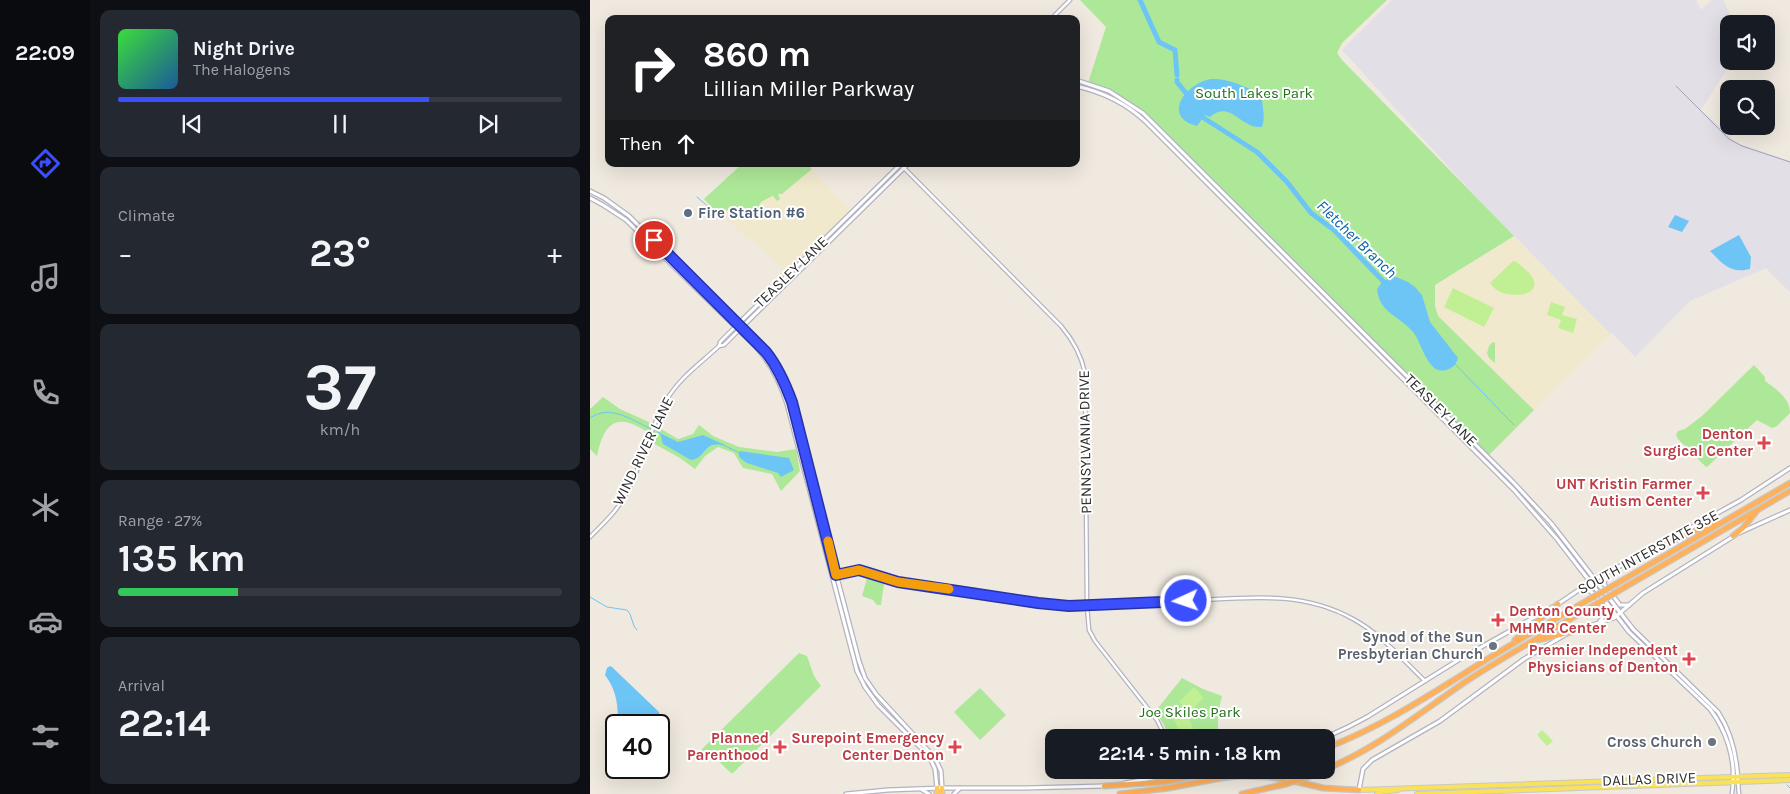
<!DOCTYPE html>
<meta charset="utf-8">
<style>
body{margin:0;font-family:Karla,sans-serif;background:#242831;color:#f1f3f6;height:100vh;display:flex;flex-direction:column;font-size:19px;white-space:nowrap}
*{box-sizing:border-box;margin:0}
p{font-size:16px;color:#9ea1a6}
.icon{flex:none;width:28px;height:28px;fill:none;stroke:currentColor;stroke-width:2;stroke-linecap:round;stroke-linejoin:round}
.map{position:relative;flex:1;overflow:hidden}
.details{display:flex;flex-direction:column;gap:10px;padding:10px;background:#0d0f14;width:500px}
.details>*{flex:none}
.top-card{position:absolute;left:15px;top:15px;width:475px;height:152px;border-radius:10px;box-shadow:0 5px 20px #0002;background:#202124;color:#fff;overflow:hidden}
.fabs{position:absolute;left:1130px;top:15px;display:grid;gap:10px}
.fabs a{display:grid;place-items:center;width:55px;height:55px;border-radius:10px;background:#171b24;box-shadow:0 5px 20px #0002;font-size:25px}
.speed{position:absolute;left:15px;top:714px;display:flex;gap:10px;font-size:25px;font-weight:700;text-align:center}
.speed>*{display:grid;place-content:center;width:65px;height:65px;border-radius:50%;background:#171b24;box-shadow:0 5px 20px #0002;line-height:1}
.speed .limit{border:2px solid #111;border-radius:8px;background:#fff;color:#111}
.pin{position:absolute;display:grid;place-items:center;width:42px;height:42px;color:#fff;margin:-21px;border:2px solid #fff;border-radius:50%;box-shadow:0 1px 5px #0007}
.me{position:absolute;width:55px;margin:-28px;rotate:267deg;stroke-linejoin:round;filter:drop-shadow(0 0 4px #0008)}
.turn{display:flex;align-items:center;gap:18px;height:105px;padding:0 15px;font-size:22px}
.turn .icon{width:65px;height:65px;stroke-width:2.5}
.turn b{display:block;font-size:35px;line-height:42px}
.then{display:flex;align-items:center;height:48px;padding:0 15px;background:#0003;gap:10px;font-size:19px}
.big{font-size:38px;font-weight:700;line-height:1.1}
.details .card{flex:1;display:flex;flex-direction:column;justify-content:center;gap:8px;min-width:0;padding:0 18px;border-radius:10px;background:#242831}
.details .dial{align-items:center;gap:0}
.dial b{font-size:65px;line-height:1}
.song{display:flex;align-items:center;gap:15px}
.cover{width:60px;height:60px;border-radius:8px;background:linear-gradient(135deg,hsl(120 70% 55%),hsl(210 70% 35%))}
.played{height:5px;border-radius:2px;background:linear-gradient(90deg,#3b4fff 70%,#363941 70%)}
.keys{display:flex;justify-content:space-around;direction:ltr}
.heat{display:flex;justify-content:space-between;align-items:center;font-size:28px;direction:ltr}
.charge{height:8px;border-radius:4px;background:linear-gradient(90deg,#34c759 27%,#363941 0)}
.trip{position:absolute;left:455px;top:729px;width:290px;height:50px;border-radius:10px;background:#171b24;box-shadow:0 5px 20px #0002;font-weight:700;line-height:50px;text-align:center}
main{display:flex;flex:1;min-height:0}
.dock{display:flex;flex-direction:column;width:90px;justify-content:space-around;align-items:center;background:#090b0e;color:#9ea1a6}
.dock .icon{width:35px;height:35px}
.dock .current{color:#3b4fff}
.dock b{font-size:22px;color:#f1f3f6}
.map>svg:first-child{display:block}
.industrial{fill:#e2dfe7}
.education{fill:#f1e9ce}
.green{fill:#ade898}
.pitch{fill:#c1f094}
.water{fill:#6dc5f6}
.lines{fill:none;stroke-linecap:round;stroke-linejoin:round}
.stream{stroke:#6dc5f6;stroke-width:1}
.river{stroke:#6dc5f6;stroke-width:5}
.tertiary-casing{stroke:#b3b3c1;stroke-width:5}
.secondary-casing{stroke:#b3b3c1;stroke-width:5.5}
.primary-casing{stroke:#c8c8c8;stroke-width:6}
.trunk-casing{stroke:#c8c8c8;stroke-width:7}
.motorway-casing{stroke:#c8c8c8;stroke-width:7}
.tertiary{stroke:#fff;stroke-width:2.5}
.secondary{stroke:#fff;stroke-width:3}
.primary{stroke:#f9e25a;stroke-width:4}
.trunk{stroke:#fcc95a;stroke-width:4.5}
.motorway{stroke:#ffb059;stroke-width:4.5}
.rail{stroke:#a1a2b8;stroke-width:1}
.motorway-bridge-casing{stroke:#c8c8c8;stroke-width:7;stroke-linecap:butt}
.motorway-bridge{stroke:#ffb059;stroke-width:4.5}
.route-casing{stroke:#2633a6;stroke-width:12}
.route{stroke:#3b4fff;stroke-width:9}
.slow{stroke:#f59e0b;stroke-width:9}
.service-dot{fill:#5c6f8a;stroke:#fff;stroke-width:2}
.health-dot{fill:#e0444e;stroke:#fff;stroke-width:2}
.worship-dot{fill:#6b7280;stroke:#fff;stroke-width:2}
.labels{text-anchor:middle;dominant-baseline:central;stroke-width:4;stroke-linejoin:round;paint-order:stroke}
.park-label{font-size:15px;fill:#217017;stroke:#fff}
.service-label{font-size:15px;font-weight:bold;fill:#4e5e75;stroke:#fff;text-anchor:start}
.street-label{font-size:15px;fill:#2d2d2d;stroke:#fff}
.health-label{font-size:15px;font-weight:bold;fill:#be3a42;stroke:#fff;text-anchor:end}
.worship-label{font-size:15px;font-weight:bold;fill:#5b616d;stroke:#fff;text-anchor:end}
.water-label{font-size:16px;font-style:italic;fill:#0662a8;stroke:#fff}
</style>
<main>
<nav class="dock">
<b>22:09</b>
<svg class="icon current" aria-label="directions" viewBox="0 0 24 24"><path d="M12 3l9 9-9 9-9-9zM9 14v-3h6M13 9l2 2-2 2"/></svg>
<svg class="icon" aria-label="music" viewBox="0 0 24 24"><path d="M9 18V5l10-2v13"/><circle cx="6" cy="18" r="3"/><circle cx="16" cy="16" r="3"/></svg>
<svg class="icon" aria-label="phone" viewBox="0 0 24 24"><path d="M5 4h4l2 5-3 2q2 4 5 5l2-3 5 2v4C11 20 4 13 5 4z"/></svg>
<svg class="icon" aria-label="climate" viewBox="0 0 24 24"><path d="M12 3v18M4 7l16 10M4 17L20 7"/></svg>
<svg class="icon" aria-label="car" viewBox="0 0 24 24"><path d="M5 17H2v-5l4-1 3-4h7l3 4 3 1v5h-3M9 17h6M6 11h13"/><circle cx="7" cy="17" r="2"/><circle cx="17" cy="17" r="2"/></svg>
<svg class="icon" aria-label="filters" viewBox="0 0 24 24"><path d="M4 7h16M4 17h16"/><circle cx="9" cy="7" r="2"/><circle cx="15" cy="17" r="2"/></svg>
</nav>
<section class="details">
<div class="card">
<div class="song"><i class="cover"></i><div><b>Night Drive</b><p>The Halogens</p></div></div>
<div class="played"></div>
<div class="keys"><svg class="icon" aria-label="previous" viewBox="0 0 24 24"><path d="M18 5L8 12l10 7zM5 5v14"/></svg><svg class="icon" aria-label="pause" viewBox="0 0 24 24"><path d="M8 5v14M16 5v14"/></svg><svg class="icon" aria-label="next" viewBox="0 0 24 24"><path d="M6 5l10 7-10 7zM19 5v14"/></svg></div>
</div>
<div class="card"><p>Climate</p>
<div class="heat"><a>−</a><b class="big">23°</b><a>+</a></div>
</div>
<div class="card dial"><b>37</b><p>km/h</p></div>
<div class="card"><p>Range · 27%</p><b class="big">135 km</b><div class="charge"></div></div>
<div class="card"><p>Arrival</p><b class="big">22:14</b></div>
</section>
<div class="map">
<svg width="1200" height="794" viewBox="0 0 1200 794">
<rect width="100%" height="100%" fill="#efe9df"/>
<path class="industrial" d="M802,0h304l5,10 11,-10h11l12,24h-6v37h3l-31,49 36,33 53,18v131l-24,-24 -76,33 -55,56 -22,-23 -4,-1 -129,-132 -138,-151z"/>
<g class="education">
<path d="M152,164h65l45,48 -63,62 -35,-31v-2l-7,-3 -43,-39z"/>
<path d="M924,236l97,99 -77,75 -96,-94 -3,-10 -1,-20z"/>
</g>
<g class="green">
<path d="M490,0h307l-45,43 -5,10 5,7 172,176 -79,49v21l3,10 96,94 -46,46 -338,-337 -41,-28 -21,-8 18,-56z"/>
<path d="M152,164h65l5,5 -30,25h-4l2,5 -3,2 -4,-5 1,-1 -13,7 -2,4 4,5 -8,3 -4,4 -28,-9 -5,5 -14,-15z"/>
<path d="M903,342l2,1v20l-6,-5 -2,-5 2,-7z"/>
<path d="M1164,365l11,12v4c11,8 25,17 25,32l-13,13 -5,2 -15,-8 -50,47 -2,-1 -27,-27 -2,-4 2,-4 7,-2 17,-13z"/>
<path d="M13,397l17,12 31,14 27,16 15,-5 6,-9 14,11 26,11 38,5 19,-3 4,22 -19,20 -9,-17 -29,-6 -9,-15 -16,-6 -13,9 -10,13 -15,-11 -29,-16 3,-7c-9,-4 -20,-12 -29,-13 -20,-3 -25,21 -28,34l-7,-7v-40z"/>
<path d="M277,578l17,6 -3,21h-4l-4,-5 -11,-4z"/>
<path d="M209,653l8,3 7,20 7,10 -88,87h-2l-18,-17 -7,1 -5,-7z"/>
<path d="M592,678l21,11 19,7 -4,17v24h-48l-7,-14 -8,-11z"/>
<path d="M390,688l26,27 -26,25 -26,-28z"/>
</g>
<g class="pitch">
<path d="M923,261h2c6,5 17,12 19,20 4,16 -23,15 -31,12 -6,-2 -9,-5 -13,-10z"/>
<path d="M863,288l41,20 -10,19 -40,-20z"/>
<path d="M961,302l14,5 -3,8 15,4 -4,14 -15,-5 3,-8 -14,-5z"/>
<path d="M604,687l10,11 -15,14 -10,-10z"/>
<path d="M595,712l10,20 -12,5 -10,-19z"/>
<path d="M952,730l11,11 -6,5 -10,-11z"/>
</g>
<g class="water">
<path d="M621,79c22,0 31,8 50,14 1,11 5,24 1,34 -22,2 -31,-28 -52,-10l-5,-2 -8,11c-35,-9 -13,-42 14,-47z"/>
<path d="M1085,215l14,6 -7,11 -14,-5z"/>
<path d="M1149,235l12,22 -1,12c-20,5 -27,-5 -40,-18z"/>
<path d="M804,276l14,6 7,5 7,8 8,27 28,36c-2,6 -3,8 -9,11 -21,10 -27,-27 -36,-37 -13,-16 -34,-19 -36,-43l6,-8z"/>
<path d="M70,433l18,9 25,-7 22,10v1c-22,-7 -18,12 -34,14l-28,-16z"/>
<path d="M150,451l49,7 5,12 -13,7 -3,-4 -31,-10 -7,-5 -2,-5z"/>
<path d="M20,666l2,1 47,45 2,11 4,3 -1,6 -5,5v-12h-41c0,-20 -1,-34 -13,-50l2,-7z"/>
</g>
<g class="lines">
<g class="stream">
<path d="M107,197l22,19"/>
<path d="M865,364l59,61"/>
<path d="M0,418c20,-14 40,1 59,10"/>
<path d="M67,432l3,1"/>
<path d="M135,446l13,6"/>
<path d="M0,597l17,10 20,3 3,4 4,12 3,4"/>
<path d="M1197,785l3,3"/>
</g>
<g class="river">
<path d="M550,0l19,42 16,8 2,25"/>
<path d="M587,80v2l12,15"/>
<path d="M609,115l58,37 30,30 24,31 23,17 49,51"/>
</g>
<g class="tertiary-casing">
<g id="tertiary">
<path d="M461,19l19,-19"/>
<path d="M313,167l158,159c12,14 20,28 24,47l2,233 2,24 6,11 62,79 9,18"/>
<path d="M129,346l1,-4 15,-15"/>
<path d="M0,537c13,-13 26,-25 35,-41 17,-30 23,-65 41,-95 13,-23 34,-37 53,-55l5,-1 14,-14"/>
<path d="M245,575l24,-5 39,12 140,21 31,3c44,1 88,-3 132,-6 53,-3 104,-8 152,19 28,15 49,40 72,62"/>
<path d="M1148,782l1,12"/>
<path d="M1142,794l1,-11"/>
</g>
</g>
<g class="secondary-casing">
<g id="secondary">
<path d="M486,80l33,11 34,22 370,369 38,41 82,106 85,83c14,21 19,45 20,70"/>
<path d="M486,86c27,6 51,18 70,36l368,368 43,49 72,93 81,77c16,21 25,48 23,74"/>
<path d="M0,191l14,7 25,18 137,136 11,14 9,18 5,18 68,259 6,17 11,16 59,64 6,13 1,17"/>
<path d="M0,198l13,7 23,15 129,126c16,17 25,36 32,58l70,267 8,16 13,18 51,51 6,13 2,19"/>
<path d="M145,327l166,-163"/>
<path d="M148,331l170,-167"/>
<path d="M1149,533l51,-23"/>
<path d="M1077,541l74,-41 49,-32"/>
<path d="M1017,573l-3,11 16,21h9"/>
<path d="M992,588c12,1 29,23 18,33"/>
<path d="M981,632l43,-14 29,-25 91,-57"/>
<path d="M734,738l24,-11 19,-10 93,-58 98,-55 37,-25 60,-31"/>
<path d="M535,783l71,-13"/>
<path d="M331,789l8,5"/>
<path d="M769,790l4,-21 9,-9 68,-39 84,-62 41,-24"/>
<path d="M256,794l42,-4 54,-2h83l79,-2"/>
<path d="M364,794l6,-6"/>
</g>
</g>
<g class="primary-casing">
<g id="primary">
<path d="M1069,785l3,-2 14,-1 2,-4"/>
<path d="M769,790l431,-15"/>
<path d="M787,794l3,-2 18,-2"/>
<path d="M827,794l373,-14"/>
</g>
</g>
<g class="trunk-casing">
<g id="trunk">
<path d="M347,788v6"/>
<path d="M352,794v-6"/>
</g>
</g>
<g class="motorway-casing">
<g id="motorway">
<path d="M1143,536l10,-8 13,-16"/>
<path d="M1063,549l65,-27"/>
<path d="M1026,584l174,-101"/>
<path d="M1030,590l170,-99"/>
<path d="M925,640l43,-36"/>
<path d="M948,640l33,-8"/>
<path d="M736,748c58,-22 108,-56 160,-88 34,-21 68,-40 102,-60"/>
<path d="M736,769c52,-21 96,-58 142,-89 41,-26 83,-50 125,-74"/>
<path d="M641,775l18,-5"/>
<path d="M718,777l17,-7"/>
<path d="M631,778l20,-2 27,1 21,3 34,8 36,2"/>
<path d="M514,786l60,-4 62,-12"/>
<path d="M530,794l49,-6 52,-10"/>
<path d="M652,794l44,-10"/>
</g>
</g>
<use href="#tertiary" class="tertiary"/>
<use href="#secondary" class="secondary"/>
<use href="#primary" class="primary"/>
<use href="#trunk" class="trunk"/>
<use href="#motorway" class="motorway"/>
<path class="rail" d="M1086,86l53,53 13,7 48,16"/>
<g class="motorway-bridge-casing">
<g id="motorway-bridge">
<path d="M998,600l28,-16"/>
<path d="M1003,606l27,-16"/>
<path d="M696,784l22,-7"/>
</g>
</g>
<use href="#motorway-bridge" class="motorway-bridge"/>
</g>
<g class="lines">
<g class="route-casing">
<path id="route" d="M64,240l112,112c12,15 19,31 26,50l44,173 23,-5 39,12 140,21 31,3 117,-5"/>
</g>
<use href="#route" class="route"/>
<path class="slow" d="M238,541l8,34 23,-5 39,12 51,7"/>
</g>
<circle class="service-dot" cx="98" cy="213" r="5"/>
<g class="health-dot">
<path d="M1171.5 435.5h5v5h5v5h-5v5h-5v-5h-5v-5h5z"/>
<path d="M1110.5 485.5h5v5h5v5h-5v5h-5v-5h-5v-5h5z"/>
<path d="M905.5 612.5h5v5h5v5h-5v5h-5v-5h-5v-5h5z"/>
<path d="M1096.5 651.5h5v5h5v5h-5v5h-5v-5h-5v-5h5z"/>
<path d="M187.5 739.5h5v5h5v5h-5v5h-5v-5h-5v-5h5z"/>
<path d="M362.5 739.5h5v5h5v5h-5v5h-5v-5h-5v-5h5z"/>
</g>
<g class="worship-dot">
<circle cx="903" cy="646" r="5"/>
<circle cx="1122" cy="742" r="5"/>
</g>
<g class="labels">
<g class="park-label">
<text x="664" y="93">South Lakes Park</text>
<text x="600" y="712">Joe Skiles Park</text>
</g>
<g class="service-label">
<text x="108" y="213">Fire Station #6</text>
</g>
<g class="street-label">
<text transform="translate(201 272) rotate(-44)">TEASLEY LANE</text>
<text transform="translate(851 410) rotate(45)">TEASLEY LANE</text>
<text transform="translate(495 442) rotate(-91)">PENNSYLVANIA DRIVE</text>
<text transform="translate(53 451) rotate(-64)">WIND RIVER LANE</text>
<text transform="translate(1058 552) rotate(-29)">SOUTH INTERSTATE 35E</text>
<text transform="translate(1059 779) rotate(-2)">DALLAS DRIVE</text>
</g>
<g class="health-label">
<text x="1163" y="434">Denton<tspan x="1163" dy="17">Surgical Center</tspan></text>
<text x="1102" y="484">UNT Kristin Farmer<tspan x="1102" dy="17">Autism Center</tspan></text>
<text x="919" y="611" text-anchor="start">Denton County<tspan x="919" dy="17">MHMR Center</tspan></text>
<text x="1088" y="650">Premier Independent<tspan x="1088" dy="17">Physicians of Denton</tspan></text>
<text x="179" y="738">Planned<tspan x="179" dy="17">Parenthood</tspan></text>
<text x="354" y="738">Surepoint Emergency<tspan x="354" dy="17">Center Denton</tspan></text>
</g>
<g class="worship-label">
<text x="893" y="637">Synod of the Sun<tspan x="893" dy="17">Presbyterian Church</tspan></text>
<text x="1112" y="742">Cross Church</text>
</g>
<g class="water-label">
<text transform="translate(767 239) rotate(44)">Fletcher Branch</text>
</g>
</g>
</svg>
<div class="fabs">
<a><svg class="icon" aria-label="sound" viewBox="0 0 24 24"><path d="M4 9h4l5-4v14l-5-4H4zM17 9q2 3 0 6"/></svg></a>
<a><svg class="icon" aria-label="search" viewBox="0 0 24 24"><circle cx="10" cy="10" r="6"/><path d="M15 15l6 6"/></svg></a>
</div>
<div class="speed"><div class="limit">40</div></div>
<div class="pin" style="left:64px;top:240px;background:#d93025"><svg class="icon" aria-label="arrive" viewBox="0 0 24 24"><path d="M6 21V4h12l-3 4 3 4H6"/></svg></div>
<svg class="me" style="left:596px;top:601px" viewBox="-20 -20 40 40"><circle r="17" fill="#3b4fff" stroke="#fff" stroke-width="3"/><path d="M0-11L8 9 0 5-8 9z" fill="#fff"/></svg>
<div class="trip">22:14 · 5 min · 1.8 km</div>
<div class="top-card">
<div class="turn"><svg class="icon" aria-label="right" viewBox="0 0 24 24"><path d="M7 20v-9h11M14 6l5 5-5 5"/></svg><div><b>860 m</b>Lillian Miller Parkway</div></div>
<div class="then">Then<svg class="icon" aria-label="ahead" viewBox="0 0 24 24"><path d="M12 20V5M6 11l6-6 6 6"/></svg></div>
</div>
</div>
</main>
